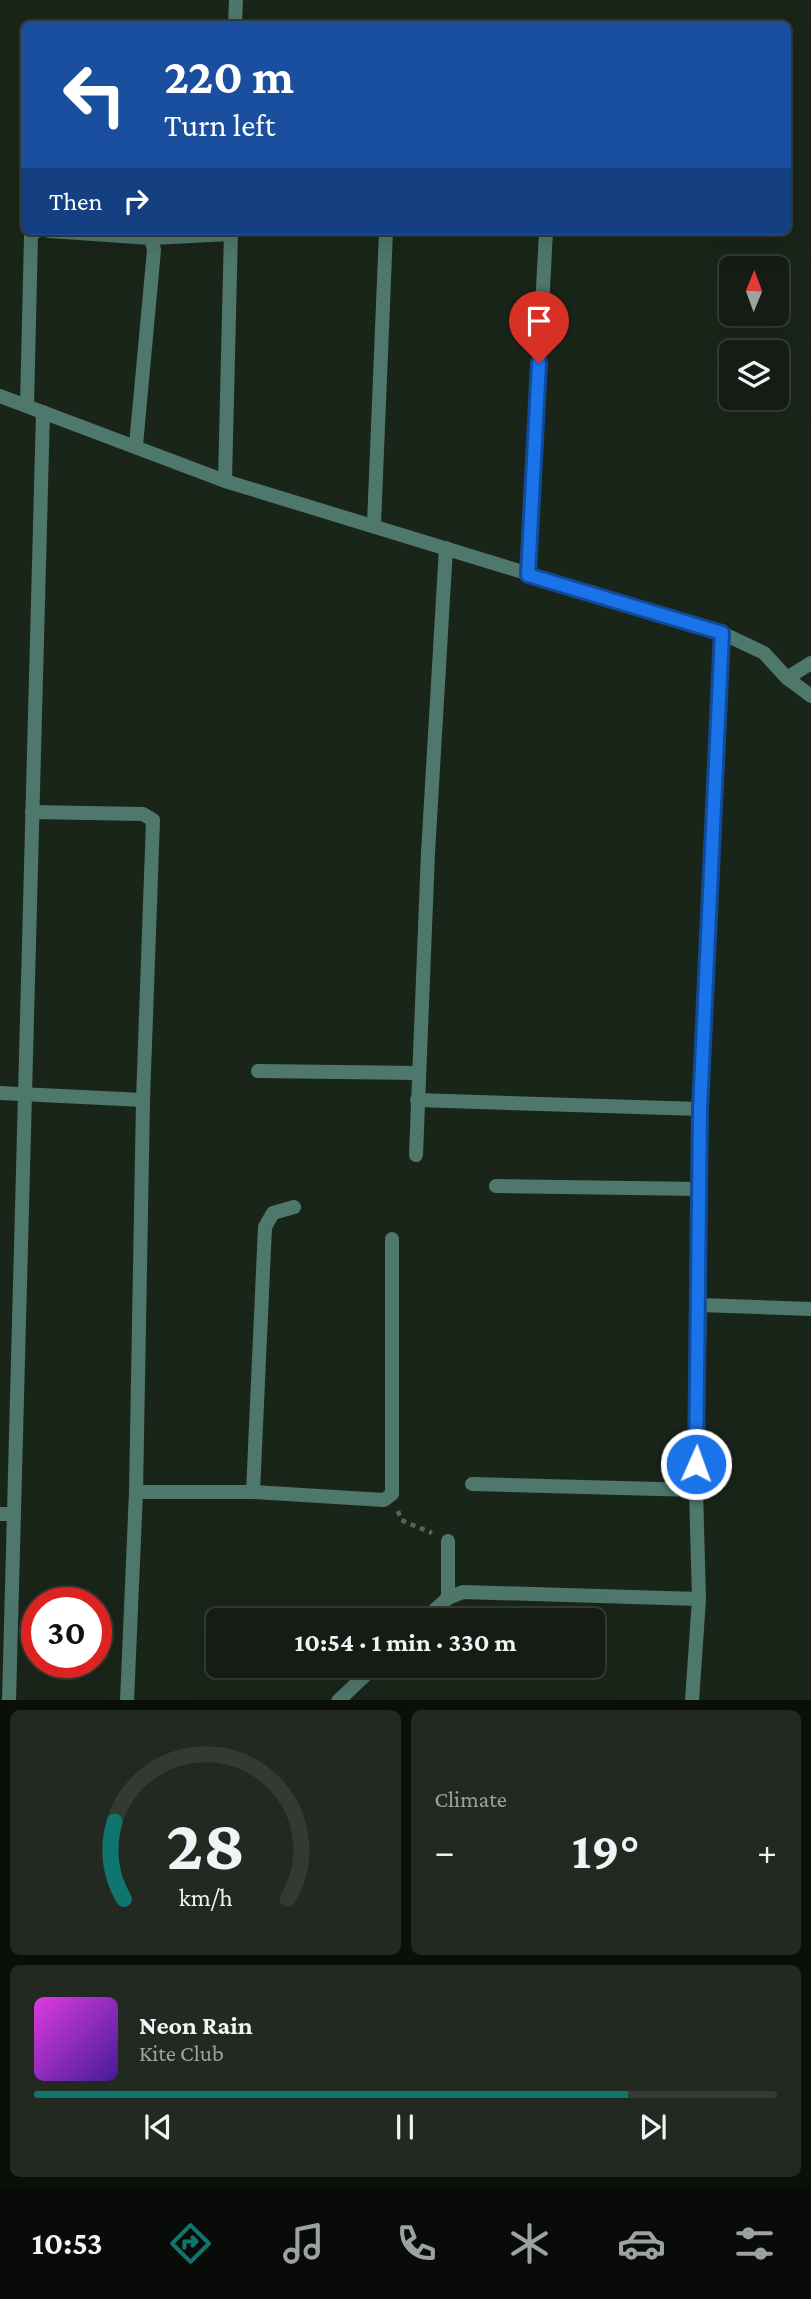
<!DOCTYPE html>
<meta charset="utf-8">
<style>
body{margin:0;font-family:"Crimson Pro",serif;background:#212921;color:#f1f3f6;height:100vh;display:flex;flex-direction:column;font-size:26px;white-space:nowrap}
*{box-sizing:border-box;margin:0}
p{font-size:23px;color:#9da1a0}
.icon{flex:none;width:38px;height:38px;fill:none;stroke:currentColor;stroke-width:2;stroke-linecap:round;stroke-linejoin:round}
.map{position:relative;height:1700px;overflow:hidden}
.sheet{display:flex;flex-direction:column;gap:10px;padding:10px;background:#0b0f0a;flex:1}
.sheet>*{flex:none}
.hud{position:absolute;left:21px;top:21px;width:770px;height:214px;border-radius:10px;box-shadow:0 7px 28px #0002,0 0 0 2px #333a33;background:#1a4fa0;color:#fff;overflow:hidden}
.needle{width:46px;rotate:1deg}
.buttons{position:absolute;left:719px;top:256px;display:grid;gap:14px}
.buttons a{display:grid;place-items:center;width:70px;height:70px;border-radius:10px;background:#141c13;box-shadow:0 7px 28px #0002,0 0 0 2px #333a33;font-size:35px}
.speed{position:absolute;left:21px;top:1587px;display:flex;gap:14px;font-size:35px;font-weight:700;text-align:center}
.speed>*{display:grid;place-content:center;width:91px;height:91px;border-radius:50%;background:#141c13;box-shadow:0 7px 28px #0002,0 0 0 2px #333a33;line-height:1}
.speed .limit{border:10px solid #d22;background:#fff;color:#111}
.pin{position:absolute;display:grid;place-items:center;width:60px;height:60px;color:#fff;margin:-72px -30px;border-radius:50% 50% 50% 0;rotate:-45deg;box-shadow:0 0 7px #0007}
.pin .icon{rotate:45deg}
.me{position:absolute;width:77px;margin:-38px;rotate:2deg;stroke-linejoin:round;filter:drop-shadow(0 0 5px #0008)}
.turn{display:flex;align-items:center;gap:24px;height:147px;padding:0 28px;font-size:32px}
.turn .icon{width:91px;height:91px;stroke-width:2.5}
.turn b{display:block;font-size:49px;line-height:60px}
.then{display:flex;align-items:center;height:66px;padding:0 28px;background:#0003;gap:14px;font-size:26px}
.big{font-size:52px;font-weight:700;line-height:1.1}
.sheet .card{flex:1;display:flex;flex-direction:column;justify-content:center;gap:10px;min-width:0;padding:0 24px;border-radius:10px;background:#212921}
.sheet .dial{align-items:center;gap:0}
.dial svg{height:182px;overflow:visible;fill:none;stroke:#333a33;stroke-width:7;stroke-linecap:round;text-anchor:middle}
.dial text{fill:#f1f3f6;stroke:none}
.song{display:flex;align-items:center;gap:21px}
.cover{width:84px;height:84px;border-radius:10px;background:linear-gradient(135deg,hsl(300 70% 55%),hsl(260 70% 35%))}
.played{height:7px;border-radius:4px;background:linear-gradient(90deg,#0f766e 80%,#333a33 80%)}
.keys{display:flex;justify-content:space-around;direction:ltr}
.heat{display:flex;justify-content:space-between;align-items:center;font-size:38px;direction:ltr}
.sheet .tiles{flex:1;display:grid;gap:10px;grid-template-columns:1fr 1fr}
.card:last-child{grid-column:span 2}
.trip{position:absolute;left:206px;top:1608px;width:399px;height:70px;border-radius:10px;background:#141c13;box-shadow:0 7px 28px #0002,0 0 0 2px #333a33;font-weight:700;line-height:70px;text-align:center}
.dock{display:flex;height:112px;justify-content:space-around;align-items:center;background:#080b08;color:#9da1a0}
.dock .icon{width:49px;height:49px}
.dock .on{color:#0f766e}
.dock b{font-size:32px;color:#f1f3f6}
.map>svg:first-child{display:block}
.lines{fill:none;stroke-linecap:round;stroke-linejoin:round}
.path{stroke:#596358;stroke-width:4.5;stroke-dasharray:5 5;stroke-linecap:butt}
.street{stroke:#4f786c;stroke-width:14}
.route-casing{stroke:#114b97;stroke-width:18}
.route{stroke:#1a73e8;stroke-width:12}
</style>
<div class="map">
<svg width="811" height="1701" viewBox="0 0 811 1701">
<rect width="100%" height="100%" fill="#1a2519"/>
<g class="lines">
<path class="path" d="M398,1511l3,9 31,13"/>
<g class="street">
<path d="M235,24l1,-24"/>
<path d="M49,231l102,7 3,12 -18,195"/>
<path d="M151,238l80,-4"/>
<path d="M0,396l225,85 497,152 42,20 23,25 24,18"/>
<path d="M27,406l4,-170 5,-5"/>
<path d="M225,481l6,-250"/>
<path d="M374,524l12,-293"/>
<path d="M528,575l18,-344"/>
<path d="M787,678l24,-15"/>
<path d="M32,812l111,2 10,6 -10,280"/>
<path d="M258,1071l160,2"/>
<path d="M0,1093l143,7 -7,392 -9,209"/>
<path d="M417,1100l283,9"/>
<path d="M416,1155l12,-302 18,-305"/>
<path d="M496,1186l204,3"/>
<path d="M700,1305l111,4"/>
<path d="M472,1484l224,6"/>
<path d="M136,1492h117l131,8 8,-6v-255"/>
<path d="M253,1492l12,-265 8,-14 21,-6"/>
<path d="M0,1514h14"/>
<path d="M448,1598v-57"/>
<path d="M424,1620l24,-22 15,-6 236,7"/>
<path d="M9,1701l34,-1289"/>
<path d="M338,1701l37,-35"/>
<path d="M692,1701l7,-102 -3,-109 4,-185v-196l22,-476"/>
</g>
</g>
<g class="lines">
<g class="route-casing">
<path id="route" d="M539,363l-11,212 194,58 -22,476 -4,355"/>
</g>
<use href="#route" class="route"/>
</g>
</svg>
<div class="buttons">
<a><svg class="needle" viewBox="-14 -14 28 28"><path d="M0-13l5 13h-10z" fill="#e53935"/><path d="M0 13l5-13h-10z" fill="#9da1a0"/></svg></a>
<a><svg class="icon" aria-label="layers" viewBox="0 0 24 24"><path d="M12 4l9 5-9 5-9-5zM3 14l9 5 9-5"/></svg></a>
</div>
<div class="speed"><div class="limit">30</div></div>
<div class="pin" style="left:539px;top:363px;background:#d93025"><svg class="icon" aria-label="arrive" viewBox="0 0 24 24"><path d="M6 21V4h12l-3 4 3 4H6"/></svg></div>
<svg class="me" style="left:696px;top:1464px" viewBox="-20 -20 40 40"><circle r="17" fill="#1a73e8" stroke="#fff" stroke-width="3"/><path d="M0-11L8 9 0 5-8 9z" fill="#fff"/></svg>
<div class="trip">10:54 · 1 min · 330 m</div>
<div class="hud">
<div class="turn"><svg class="icon" aria-label="left" viewBox="0 0 24 24"><path d="M17 20v-9H6M10 6l-5 5 5 5"/></svg><div><b>220 m</b>Turn left</div></div>
<div class="then">Then<svg class="icon" aria-label="right" viewBox="0 0 24 24"><path d="M7 20v-9h11M14 6l5 5-5 5"/></svg></div>
</div>
</div>
<section class="sheet">
<div class="tiles">
<div class="card dial"><svg viewBox="0 0 100 80">
<path d="M14 69A42 42 0 1 1 86 69"/>
<path d="M14 69A42 42 0 0 1 10 35" stroke="#0f766e"/>
<text x="50" y="56" font-size="32" font-weight="700">28</text>
<text x="50" y="72" font-size="11">km/h</text>
</svg></div>
<div class="card"><p>Climate</p>
<div class="heat"><a>−</a><b class="big">19°</b><a>+</a></div>
</div>
<div class="card">
<div class="song"><i class="cover"></i><div><b>Neon Rain</b><p>Kite Club</p></div></div>
<div class="played"></div>
<div class="keys"><svg class="icon" aria-label="previous" viewBox="0 0 24 24"><path d="M18 5L8 12l10 7zM5 5v14"/></svg><svg class="icon" aria-label="pause" viewBox="0 0 24 24"><path d="M8 5v14M16 5v14"/></svg><svg class="icon" aria-label="next" viewBox="0 0 24 24"><path d="M6 5l10 7-10 7zM19 5v14"/></svg></div>
</div>
</div>
</section>
<nav class="dock">
<b>10:53</b>
<svg class="icon on" aria-label="directions" viewBox="0 0 24 24"><path d="M12 3l9 9-9 9-9-9zM9 14v-3h6M13 9l2 2-2 2"/></svg>
<svg class="icon" aria-label="music" viewBox="0 0 24 24"><path d="M9 18V5l10-2v13"/><circle cx="6" cy="18" r="3"/><circle cx="16" cy="16" r="3"/></svg>
<svg class="icon" aria-label="phone" viewBox="0 0 24 24"><path d="M5 4h4l2 5-3 2q2 4 5 5l2-3 5 2v4C11 20 4 13 5 4z"/></svg>
<svg class="icon" aria-label="climate" viewBox="0 0 24 24"><path d="M12 3v18M4 7l16 10M4 17L20 7"/></svg>
<svg class="icon" aria-label="car" viewBox="0 0 24 24"><path d="M5 17H2v-5l4-1 3-4h7l3 4 3 1v5h-3M9 17h6M6 11h13"/><circle cx="7" cy="17" r="2"/><circle cx="17" cy="17" r="2"/></svg>
<svg class="icon" aria-label="filters" viewBox="0 0 24 24"><path d="M4 7h16M4 17h16"/><circle cx="9" cy="7" r="2"/><circle cx="15" cy="17" r="2"/></svg>
</nav>
